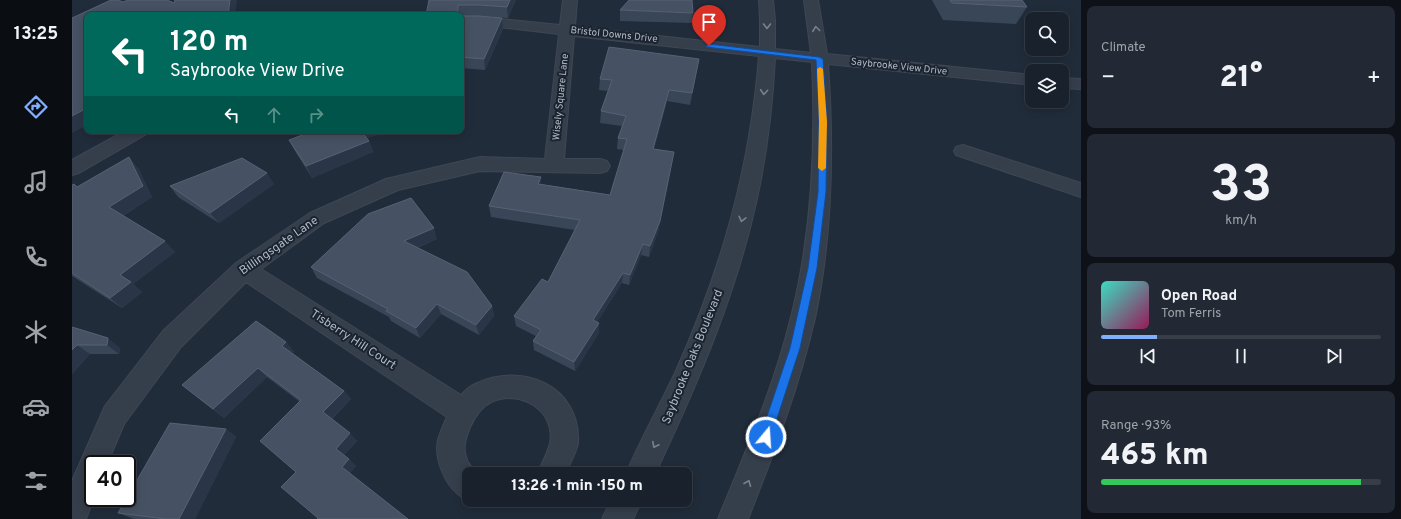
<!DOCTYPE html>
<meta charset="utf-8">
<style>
body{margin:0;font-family:Overpass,sans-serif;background:#222934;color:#f1f3f6;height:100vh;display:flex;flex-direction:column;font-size:15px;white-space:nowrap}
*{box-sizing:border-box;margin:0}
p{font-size:13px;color:#9fa3a9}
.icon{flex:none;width:22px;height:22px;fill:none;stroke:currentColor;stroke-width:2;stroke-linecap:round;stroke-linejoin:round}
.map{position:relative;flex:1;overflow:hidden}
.details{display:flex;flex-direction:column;gap:6px;padding:6px;background:#0e1218;width:320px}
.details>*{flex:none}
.top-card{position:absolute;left:12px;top:12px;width:380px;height:122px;border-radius:8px;box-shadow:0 2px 10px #0003,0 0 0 1px #373e48;background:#00695c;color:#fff;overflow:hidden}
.buttons{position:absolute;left:953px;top:12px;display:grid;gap:8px}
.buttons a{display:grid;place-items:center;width:44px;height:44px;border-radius:8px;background:#19212c;box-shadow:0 2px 10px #0003,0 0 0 1px #373e48;font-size:20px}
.speed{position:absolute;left:12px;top:455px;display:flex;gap:8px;font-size:20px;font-weight:700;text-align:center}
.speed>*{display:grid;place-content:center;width:52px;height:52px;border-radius:50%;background:#19212c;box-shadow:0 2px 10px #0003,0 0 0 1px #373e48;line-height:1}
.speed .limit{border:2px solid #111;border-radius:6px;background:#fff;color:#111}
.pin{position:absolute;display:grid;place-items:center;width:34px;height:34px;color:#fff;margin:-41px -17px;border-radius:50% 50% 50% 0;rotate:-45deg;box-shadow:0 0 4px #0007}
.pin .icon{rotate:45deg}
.me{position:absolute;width:44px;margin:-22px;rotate:18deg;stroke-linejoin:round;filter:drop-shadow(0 0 3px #0008)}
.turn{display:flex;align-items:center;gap:14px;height:84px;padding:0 20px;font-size:18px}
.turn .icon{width:52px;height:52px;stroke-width:2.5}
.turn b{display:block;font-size:28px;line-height:34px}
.lanes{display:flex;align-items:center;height:38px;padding:0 20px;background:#0003;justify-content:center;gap:20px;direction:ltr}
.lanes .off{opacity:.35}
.big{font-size:30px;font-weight:800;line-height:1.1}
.details .tile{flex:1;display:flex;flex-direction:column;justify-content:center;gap:6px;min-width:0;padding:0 14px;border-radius:8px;background:#222934}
.details .dial{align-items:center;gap:0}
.dial b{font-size:52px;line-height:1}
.song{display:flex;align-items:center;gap:12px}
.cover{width:48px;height:48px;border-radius:6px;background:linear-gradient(135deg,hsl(170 70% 55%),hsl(330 70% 35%))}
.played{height:4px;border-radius:2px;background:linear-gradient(90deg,#80b0fb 20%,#373e48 20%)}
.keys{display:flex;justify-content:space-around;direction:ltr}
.heat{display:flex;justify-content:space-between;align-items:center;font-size:22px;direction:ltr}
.charge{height:6px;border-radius:3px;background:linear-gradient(90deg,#34c759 93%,#373e48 0)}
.trip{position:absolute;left:390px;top:467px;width:230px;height:40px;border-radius:8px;background:#19212c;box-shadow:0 2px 10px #0003,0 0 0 1px #373e48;font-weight:800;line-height:40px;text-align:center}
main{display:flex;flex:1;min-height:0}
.tab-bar{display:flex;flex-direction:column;width:72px;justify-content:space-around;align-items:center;background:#0a0d12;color:#9fa3a9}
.tab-bar .icon{width:28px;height:28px}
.tab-bar .selected{color:#80b0fb}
.tab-bar b{font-size:18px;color:#f1f3f6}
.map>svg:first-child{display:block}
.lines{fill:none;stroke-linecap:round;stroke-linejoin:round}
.minor-casing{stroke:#3e4754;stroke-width:2}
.minor{fill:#353e4b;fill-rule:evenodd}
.wall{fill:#394657}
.shaded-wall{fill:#2a3647}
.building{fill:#465263;stroke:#566273}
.oneway{stroke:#78828f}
.route{fill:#1a73e8;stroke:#114b97}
.slow{fill:#f59e0b}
.labels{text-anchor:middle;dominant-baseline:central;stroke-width:4;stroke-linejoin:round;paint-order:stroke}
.far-street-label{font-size:10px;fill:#afb9c7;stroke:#1a232f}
.street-label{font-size:12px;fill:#afb9c7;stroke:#1a232f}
</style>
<main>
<nav class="tab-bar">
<b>13:25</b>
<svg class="icon selected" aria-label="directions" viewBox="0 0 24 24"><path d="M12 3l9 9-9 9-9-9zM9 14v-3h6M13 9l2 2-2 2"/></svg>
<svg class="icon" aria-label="music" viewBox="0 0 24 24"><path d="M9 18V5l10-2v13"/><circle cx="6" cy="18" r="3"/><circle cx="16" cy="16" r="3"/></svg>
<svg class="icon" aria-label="phone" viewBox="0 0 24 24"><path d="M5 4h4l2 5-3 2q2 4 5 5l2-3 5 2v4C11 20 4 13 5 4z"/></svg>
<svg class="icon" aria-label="climate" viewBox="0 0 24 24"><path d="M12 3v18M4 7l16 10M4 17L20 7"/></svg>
<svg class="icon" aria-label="car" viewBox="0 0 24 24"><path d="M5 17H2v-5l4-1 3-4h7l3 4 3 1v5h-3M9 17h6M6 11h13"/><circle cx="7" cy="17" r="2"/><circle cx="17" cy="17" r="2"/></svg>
<svg class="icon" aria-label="filters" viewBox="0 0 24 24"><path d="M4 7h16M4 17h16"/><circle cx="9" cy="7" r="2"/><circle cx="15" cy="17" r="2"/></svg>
</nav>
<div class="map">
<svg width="1009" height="519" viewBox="0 0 1009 519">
<rect width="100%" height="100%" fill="#212c3a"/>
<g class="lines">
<g class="minor-casing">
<g id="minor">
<path d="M491,0h14l-2,27 185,20v-27l-1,-20h14l2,20v29l36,4 -7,-53h14l9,54 205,21v10l-204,-21c6,85 5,170 -13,254 -16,69 -41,135 -67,201h-30c27,-66 56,-132 73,-202 21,-83 25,-169 21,-255l-37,-4c-2,42 -7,85 -15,126 -20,102 -61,197 -105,290h-29c14,-34 33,-67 49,-101 46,-103 75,-203 84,-317l-185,-20 -10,123h36l7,2 3,5 -3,5 -7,2 -120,-2 -82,19 -74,33 -63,46 200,126c4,-4 9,-9 14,-11 47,-23 106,2 103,59 -1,9 -9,22 -13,31h-28c4,-9 11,-21 13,-31 6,-33 -30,-54 -59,-41 -16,8 -32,40 -24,58 2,5 7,10 11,14h-9v25c-4,-1 -8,-2 -11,-5 -14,-11 -24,-37 -20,-54 2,-8 6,-16 9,-23l-201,-135 -65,65 -57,77 -17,40h-14v34h1l-8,21h-14v-38l33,-75 58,-75 73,-68 74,-50 76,-34 94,-22 65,2 14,-125 -78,-9h-20v-8h20l79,8z"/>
<path d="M990,78l19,1v10l-19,-1z"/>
<path d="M53,131h23l-3,4 -66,38 -7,2v-15z"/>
<path d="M891,145l118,38v14l-125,-42 -2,-4 2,-4z"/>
<path d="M539,500h31l-9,19h-31z"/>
</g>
</g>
<use href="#minor" class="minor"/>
</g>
<g class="wall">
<path d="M357,0h87l-8,18 -27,-2 21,2 1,11 -18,41 -24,-2v-53h-35z"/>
<path d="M860,0h90l5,7 -11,17 -73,-4z"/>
<path d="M548,10l73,3 -1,10 -72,-2z"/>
<path d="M627,59l-9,46 -23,-4 -13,48 20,3 -16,80 -9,25 -8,-2 -12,30 -7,-2 -25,39 2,11 -24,38 -41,-21 -1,-9 3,-5 -20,-10 -2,-10 34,-34 27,-52 -84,-13 -2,-11 52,-29v7l69,11 14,-45 -7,-1 1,-11 4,-12 -22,-3 1,-12 7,-20 -9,-1 1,-11z"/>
<path d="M295,138l2,3 4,11 -61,26 -17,-27 -6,-11z"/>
<path d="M66,168l14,29 -29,19 52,36 -42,32 9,8 -20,16 -50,-32v-91l5,2z"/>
<path d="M202,184l-55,39 -41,-26 -8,-11z"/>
<path d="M365,239l-20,9 75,58 2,10 -15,19 -38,-21 -21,24 -29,-17 -2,-4 -72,-39 -6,-11z"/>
<path d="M0,327l48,21 -1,6h-29l-18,20z"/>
<path d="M214,342l8,10 -2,1 52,38 7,8 -19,20 25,22 -13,14 12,11 -6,7 -32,45 -22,-46 4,-70 -33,-25 -43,41 -42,-33z"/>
<path d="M154,429l10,8 -41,82h-61l-16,-6z"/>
</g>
<g class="shaded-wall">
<path d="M158,0h7l-2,15h-7z"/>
<path d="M438,0h6l-8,18 -1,-11z"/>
<path d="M386,5l2,10h-2z"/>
<path d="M430,18l1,11 -18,41 -1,-11z"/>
<path d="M597,90l-2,11 -16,59 2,-11z"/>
<path d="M15,108v17l-15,8v-17z"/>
<path d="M288,131h35l-32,8z"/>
<path d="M297,141l4,11 -61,26 -6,-12z"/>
<path d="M602,152l-16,80 -9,25 1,-11z"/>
<path d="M57,157l9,11 14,29 -33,21 -10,-11z"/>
<path d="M195,173l7,11 -55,39 -9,-10z"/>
<path d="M469,177v11l-3,-4z"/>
<path d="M362,228l3,11 -29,12 -4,-10z"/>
<path d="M93,241l10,11 -42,32 9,8 -20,16 -12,-10 10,-23z"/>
<path d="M571,244l-2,11 -12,30 1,-10z"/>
<path d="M551,273l-1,10 -29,46v-9z"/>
<path d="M365,304l4,10 -21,24 -4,-10z"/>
<path d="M420,306l2,10 -15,19 -3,-10z"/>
<path d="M527,323v10l-24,38 -1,-9z"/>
<path d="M36,338l12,10 -1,6 -12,-9z"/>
<path d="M214,342l8,10 -4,3 -8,-9z"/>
<path d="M5,345l13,9 -18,20v-24z"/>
<path d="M186,368l9,9 -43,41 -11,-9z"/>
<path d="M272,391l7,8 -21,21 -7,-8z"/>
<path d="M154,429l10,8 -41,82h-16z"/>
<path d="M278,433l7,8 -14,15 -7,-7z"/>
<path d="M277,459l7,7 -6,8 -8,-7z"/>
</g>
<g class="building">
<path d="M39,0h7l5,2 5,-2h39l7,3 1,-3h55l-2,15h-141v93l-15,8v-98z"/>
<path d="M357,0h81l-3,7 -28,-2h-21v9l1,1h-33z"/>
<path d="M557,0h63l1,13 -73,-3z"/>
<path d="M878,0h72l5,7 -75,-4z"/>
<path d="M389,16h18l23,2 -18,41 -23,-2z"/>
<path d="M537,47l90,12 -7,34 -23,-3 -16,59 21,3 -14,69 -10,25 -7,-2 -13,31 -7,-2 -30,47 6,3 -25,39 -41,-21 8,-11 -27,-14 28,-37 6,3 32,-62 -91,-14 15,-34 37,5 -3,7 72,11 17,-56 -9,-1 8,-22 -25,-5 11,-31 -12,-1z"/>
<path d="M241,131h48l8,10 -63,25 -17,-26z"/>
<path d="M57,157l14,29 -34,21 56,34 -45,34 11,7 -21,16 -38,-25v-88l2,-1 3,3z"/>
<path d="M170,158l25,15 -57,40 -40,-27z"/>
<path d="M339,198l23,30 -30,13 63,31 25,34 -16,19 -39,-21 -21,24 -30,-17 2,-2 -77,-42 57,-53z"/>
<path d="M184,321l30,21 -4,4 62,45 -21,21 27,21 -14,16 13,10 -7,8 66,52h-91l1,-1 -37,-31 15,-15 -36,-31 41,-41 -43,-32 -45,41 -31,-24z"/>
<path d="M0,327l36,11 -1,7h-30l-5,5z"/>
<path d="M98,423l56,6 -47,90h-13l-48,-6z"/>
</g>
<defs><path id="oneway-chevron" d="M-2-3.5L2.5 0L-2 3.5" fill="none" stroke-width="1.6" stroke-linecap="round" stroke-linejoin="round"/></defs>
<g class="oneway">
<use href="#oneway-chevron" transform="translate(695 26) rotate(90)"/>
<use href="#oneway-chevron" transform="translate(744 29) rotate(-98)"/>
<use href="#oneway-chevron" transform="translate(692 92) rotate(94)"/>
<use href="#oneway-chevron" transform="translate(670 219) rotate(104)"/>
<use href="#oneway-chevron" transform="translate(583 445) rotate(117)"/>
<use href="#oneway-chevron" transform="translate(676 483) rotate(-68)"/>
</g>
<path class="route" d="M637,44l110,13 4,2 4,63 -1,70 -9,76 -17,80 -29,89 -1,4 -4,1 -4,-1 -2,-4 30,-89 18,-80 10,-76 1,-70 -3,-62 -110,-13v-1z"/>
<path class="slow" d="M748,67l3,2 4,53 -1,46 -4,3 -4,-3 1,-46 -2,-53z"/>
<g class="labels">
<g class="far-street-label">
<text transform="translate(542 35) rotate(6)">Bristol Downs Drive</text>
<text transform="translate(827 67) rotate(6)">Saybrooke View Drive</text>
<text transform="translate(489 97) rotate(-84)">Wisely Square Lane</text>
</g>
<g class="street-label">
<text transform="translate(207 246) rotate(-35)">Billingsgate Lane</text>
<text transform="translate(281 340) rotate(33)">Tisberry Hill Court</text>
<text transform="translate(621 357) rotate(-68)">Saybrooke Oaks Boulevard</text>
</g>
</g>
</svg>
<div class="buttons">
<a><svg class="icon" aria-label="search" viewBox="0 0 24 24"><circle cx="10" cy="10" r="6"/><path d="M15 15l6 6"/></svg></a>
<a><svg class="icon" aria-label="layers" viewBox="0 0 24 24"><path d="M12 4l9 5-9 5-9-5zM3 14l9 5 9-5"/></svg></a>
</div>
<div class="speed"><div class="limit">40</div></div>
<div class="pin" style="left:637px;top:46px;background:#d93025"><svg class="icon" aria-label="arrive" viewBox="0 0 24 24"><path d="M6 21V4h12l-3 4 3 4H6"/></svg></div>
<svg class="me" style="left:694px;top:437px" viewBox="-20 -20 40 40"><circle r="17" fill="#1a73e8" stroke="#fff" stroke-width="3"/><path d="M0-11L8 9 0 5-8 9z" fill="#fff"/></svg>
<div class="trip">13:26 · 1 min · 150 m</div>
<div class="top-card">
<div class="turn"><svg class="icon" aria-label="left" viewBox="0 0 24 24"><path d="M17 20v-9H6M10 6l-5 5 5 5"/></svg><div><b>120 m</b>Saybrooke View Drive</div></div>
<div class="lanes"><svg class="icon" aria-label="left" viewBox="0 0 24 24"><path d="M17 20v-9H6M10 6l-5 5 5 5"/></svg><svg class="icon off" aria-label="ahead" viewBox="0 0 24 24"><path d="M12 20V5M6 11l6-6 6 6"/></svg><svg class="icon off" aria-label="right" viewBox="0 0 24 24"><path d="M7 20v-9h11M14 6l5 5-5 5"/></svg></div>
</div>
</div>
<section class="details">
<div class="tile"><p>Climate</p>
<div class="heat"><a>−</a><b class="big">21°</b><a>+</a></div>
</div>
<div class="tile dial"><b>33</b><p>km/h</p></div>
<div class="tile">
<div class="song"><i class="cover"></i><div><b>Open Road</b><p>Tom Ferris</p></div></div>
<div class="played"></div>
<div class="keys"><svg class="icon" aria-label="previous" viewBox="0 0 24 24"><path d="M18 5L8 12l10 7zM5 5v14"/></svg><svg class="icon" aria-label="pause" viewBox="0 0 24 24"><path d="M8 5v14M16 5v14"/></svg><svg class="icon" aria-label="next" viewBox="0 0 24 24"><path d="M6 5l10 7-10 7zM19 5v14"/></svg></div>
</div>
<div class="tile"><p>Range · 93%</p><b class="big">465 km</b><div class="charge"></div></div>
</section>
</main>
